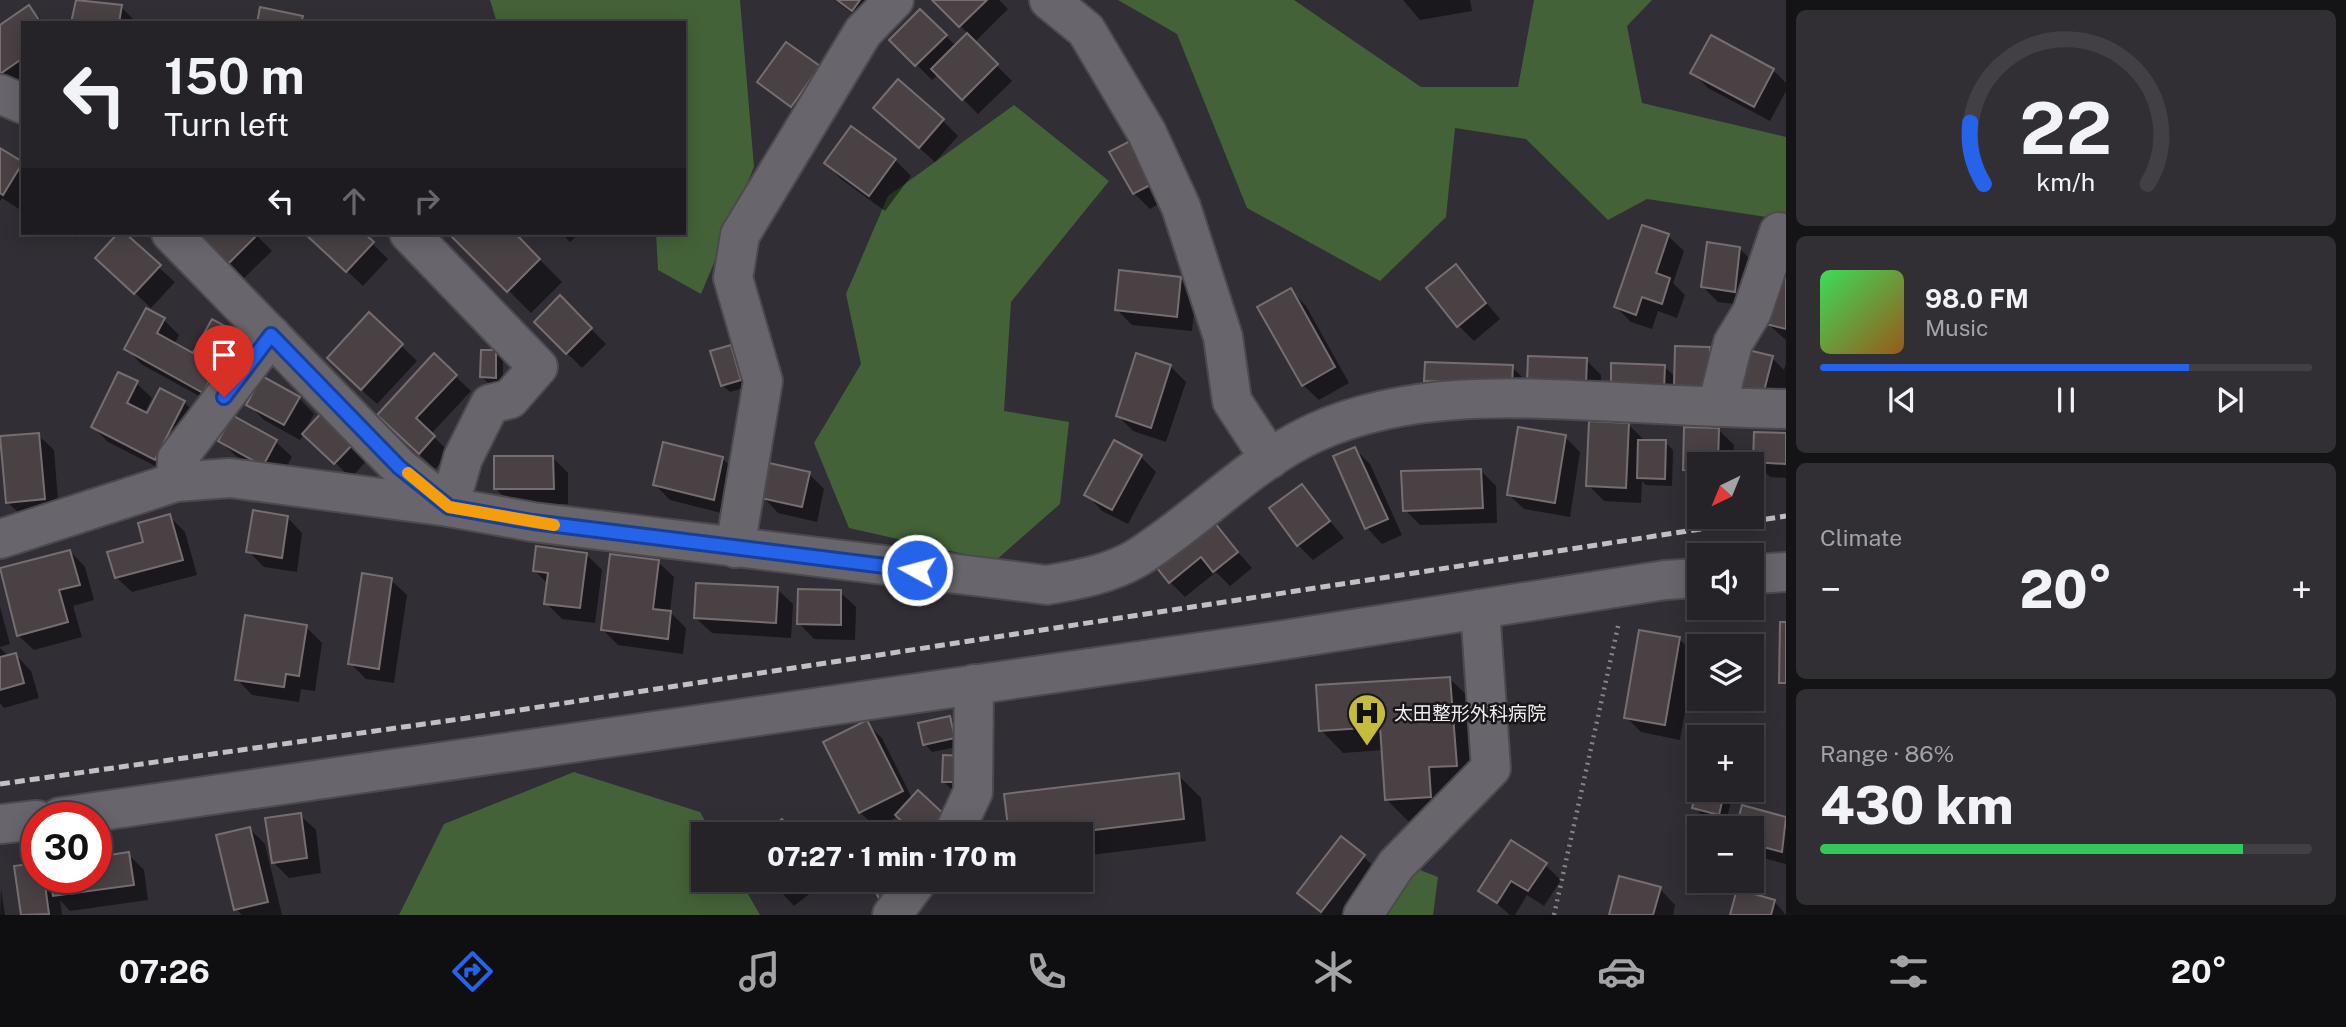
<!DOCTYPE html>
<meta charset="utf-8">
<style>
body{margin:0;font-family:"Public Sans","Noto Sans JP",sans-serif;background:#312f34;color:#f1f3f6;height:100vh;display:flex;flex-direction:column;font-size:26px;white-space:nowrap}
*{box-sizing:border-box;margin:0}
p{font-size:23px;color:#a3a4a8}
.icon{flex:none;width:38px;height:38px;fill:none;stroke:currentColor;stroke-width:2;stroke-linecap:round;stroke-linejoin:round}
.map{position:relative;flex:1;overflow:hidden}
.details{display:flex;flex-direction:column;gap:10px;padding:10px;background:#141316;width:560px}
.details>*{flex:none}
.hud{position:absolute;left:21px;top:21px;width:665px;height:214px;border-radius:0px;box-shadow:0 4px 18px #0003,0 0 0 2px #423f45;background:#252228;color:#f1f3f6;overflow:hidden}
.needle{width:46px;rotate:223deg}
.controls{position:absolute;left:1687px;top:452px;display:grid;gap:14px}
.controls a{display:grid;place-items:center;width:77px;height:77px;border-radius:0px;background:#252228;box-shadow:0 4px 18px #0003,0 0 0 2px #423f45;font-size:35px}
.speed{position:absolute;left:21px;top:802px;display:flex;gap:14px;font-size:35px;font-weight:700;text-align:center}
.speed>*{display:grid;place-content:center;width:91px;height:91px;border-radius:50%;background:#252228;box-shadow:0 4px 18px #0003,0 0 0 2px #423f45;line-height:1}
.speed .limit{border:10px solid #d22;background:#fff;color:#111}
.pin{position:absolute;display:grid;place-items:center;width:60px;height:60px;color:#fff;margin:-72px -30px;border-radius:50% 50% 50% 0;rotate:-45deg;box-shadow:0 0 7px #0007}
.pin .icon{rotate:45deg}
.me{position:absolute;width:77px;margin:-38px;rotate:277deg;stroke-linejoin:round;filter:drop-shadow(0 0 5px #0008)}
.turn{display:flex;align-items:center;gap:24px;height:147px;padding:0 28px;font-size:32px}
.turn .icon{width:91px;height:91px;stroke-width:2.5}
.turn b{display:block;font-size:49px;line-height:60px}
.lanes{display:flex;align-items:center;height:66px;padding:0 28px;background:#0003;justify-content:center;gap:35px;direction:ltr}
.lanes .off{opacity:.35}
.big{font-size:52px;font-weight:800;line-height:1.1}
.details .widget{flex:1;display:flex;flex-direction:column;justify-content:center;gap:10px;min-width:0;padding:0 24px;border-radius:10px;background:#312f34}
.details .dial{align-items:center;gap:0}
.dial svg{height:182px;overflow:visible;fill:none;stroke:#423f45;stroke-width:7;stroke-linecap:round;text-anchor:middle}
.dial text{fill:#f1f3f6;stroke:none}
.song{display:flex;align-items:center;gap:21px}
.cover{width:84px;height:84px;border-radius:10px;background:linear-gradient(135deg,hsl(130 70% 55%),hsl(30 70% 35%))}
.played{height:7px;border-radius:4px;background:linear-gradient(90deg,#2563eb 75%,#423f45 75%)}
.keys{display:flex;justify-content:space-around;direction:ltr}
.heat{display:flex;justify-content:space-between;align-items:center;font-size:38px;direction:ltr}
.charge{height:10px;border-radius:5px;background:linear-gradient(90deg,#34c759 86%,#423f45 0)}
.trip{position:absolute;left:691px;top:822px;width:402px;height:70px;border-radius:0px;background:#252228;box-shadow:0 4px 18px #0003,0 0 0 2px #423f45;font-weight:800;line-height:70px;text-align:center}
.tab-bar{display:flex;height:112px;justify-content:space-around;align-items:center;background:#0f0e10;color:#a3a4a8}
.tab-bar .icon{width:49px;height:49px}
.tab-bar .on{color:#2563eb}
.tab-bar b{font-size:32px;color:#f1f3f6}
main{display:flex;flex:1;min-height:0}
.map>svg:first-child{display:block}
.green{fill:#446238}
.shadow{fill:#0007}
.building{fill:#494143;stroke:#776d70;stroke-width:2}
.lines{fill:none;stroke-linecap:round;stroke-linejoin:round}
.minor-casing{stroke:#4d4a4f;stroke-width:42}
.path{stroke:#868489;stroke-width:4.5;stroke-dasharray:2 5;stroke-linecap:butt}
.minor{stroke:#68656c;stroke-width:38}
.rail{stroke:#c2c0c5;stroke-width:5;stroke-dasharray:10 5;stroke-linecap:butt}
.route-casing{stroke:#184099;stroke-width:18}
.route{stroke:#2563eb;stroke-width:12}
.slow{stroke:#f59e0b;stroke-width:12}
.labels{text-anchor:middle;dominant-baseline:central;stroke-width:5;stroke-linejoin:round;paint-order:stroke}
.poi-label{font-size:19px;fill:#f0eef2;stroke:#19171a;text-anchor:start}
</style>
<main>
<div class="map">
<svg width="1786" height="915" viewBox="0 0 1786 915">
<rect width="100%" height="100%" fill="#312e35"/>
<g class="green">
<path d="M490,0h250l14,167 -53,127 -43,-24 -2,-37h28v-210h-187z"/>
<path d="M1118,0h176l127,87h97l16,-87h118l-25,26 15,77 144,34v83l-139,-21 -39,21 -82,-81 -71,-11 -9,89 -66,64 -133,-73 -70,-174z"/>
<path d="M1014,105l95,76 -98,121 -7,109 65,11 -9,82 -65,57 -146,-33 -35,-85 47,-79 -15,-70 42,-98z"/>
<path d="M574,772l126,40 13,23h-9v45h36l20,35h-361l45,-91z"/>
<path d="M1384,856l54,21 -5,38h-90z"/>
</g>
<g class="shadow">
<path d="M77,0l44,7 15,15 -63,1z"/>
<path d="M834,0h52l-18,25z"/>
<path d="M935,0h64l9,9 -34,34 38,38 -34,33 -40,-40 -6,6 -40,-40 28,-29 36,35 12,-12z"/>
<path d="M1403,0h67l2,11 -52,9z"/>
<path d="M29,7l16,16h-22v61l-7,5 -16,-16v-46z"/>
<path d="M787,44l32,24 -12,53 -47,-39z"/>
<path d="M1773,70l13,13v8l-16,30 -62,-33 -16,-16z"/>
<path d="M875,108l68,13 15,15 -23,26z"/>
<path d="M851,128l44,32 16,16 -26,35 -44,-32 -15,-16z"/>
<path d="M0,150l23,15v38l-4,6 -17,-11 -2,3z"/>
<path d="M1111,153l57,45 -18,11 -16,-16z"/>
<path d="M68,233h12l-3,5z"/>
<path d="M120,233l55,49 -24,26 -53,-50z"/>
<path d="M199,233h55l18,18 -28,27z"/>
<path d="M307,233h55l26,26 -25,27z"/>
<path d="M451,233h62l49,49 -31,31z"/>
<path d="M561,233h19l-10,9z"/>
<path d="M1668,236l16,15 -11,32 12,12 -8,23 -19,-7 -6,18 -21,-7 -15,-15z"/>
<path d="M1740,249l15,15 -5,42 -32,-4 -15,-15z"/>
<path d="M1786,257v83l-18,-16z"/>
<path d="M1456,267l44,52 -26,22 -16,-16z"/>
<path d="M1180,278l16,16 -4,37 -60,-6 -15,-15z"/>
<path d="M1290,290l16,16 43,77 -30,17 -16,-15z"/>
<path d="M560,298l46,46 -24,24 -46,-46z"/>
<path d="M369,315l48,46 -40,43 -33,-30z"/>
<path d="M164,320l15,15 -5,10 20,11 18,-35 23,13 16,15 -32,58 -78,-43 -15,-16z"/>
<path d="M731,347l7,7 9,33 -17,5 -8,-7z"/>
<path d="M1709,349l16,15 -1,39h-96l36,-37 12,12z"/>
<path d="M495,352l8,7v26l-14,-1 -7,-7z"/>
<path d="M1772,358l12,12 2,-6v26l-2,-2 -6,21 -26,-7z"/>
<path d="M1586,360l15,15v25l-56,-2z"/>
<path d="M1170,366l16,16 -20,60 -33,-11 -15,-15z"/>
<path d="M1512,367l15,15 -86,14 -15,-16z"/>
<path d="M455,376l16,15 -40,43 19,19 -15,16 -41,-39z"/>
<path d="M136,383l16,15 -8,16 4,1 36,-13 16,16 -29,56 -63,-32 -15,-15z"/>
<path d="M299,398l15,16 -10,18 20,-19 46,44 -19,21 -47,-45 -4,7 -36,-20 -15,-15z"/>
<path d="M233,417l43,25 16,15 -13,23 -43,-24 -16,-15z"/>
<path d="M1629,425l15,15 21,2 8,8 -1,36 -26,-1 -4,-4 -1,22 -37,-2 -16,-16z"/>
<path d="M1719,430l15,15 -1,19h-34v20l-15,-14z"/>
<path d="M1755,434l31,1v43l-16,-1 -15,-15z"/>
<path d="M38,435l16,15 5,64 -36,3 -16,-15z"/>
<path d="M1565,437l15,15 -10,65 -46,-8 -16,-15z"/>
<path d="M1355,449l15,15 32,71 -20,9 -15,-16z"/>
<path d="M1140,456l16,16 -28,52 -26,-13 -15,-16z"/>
<path d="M553,458l15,15v31h-57l-16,-16z"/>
<path d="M723,459l15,15 -9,41 -59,-15 -15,-15z"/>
<path d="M1481,471l15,15 1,37 -77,2 -15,-15z"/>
<path d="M809,474l15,15 -7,33 -39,-9 -15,-16z"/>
<path d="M1301,486l43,52 -31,22 -15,-15z"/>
<path d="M169,516l16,16 12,43 -65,17 -16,-15z"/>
<path d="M287,517l15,16 -5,39 -33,-5 -16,-16z"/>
<path d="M1214,525l38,43 -22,18 -14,-14 -31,25 -15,-15z"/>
<path d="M70,551l15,16 9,33 -21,6 9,31 -48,13 -16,-15z"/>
<path d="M586,554l16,16 -7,53 -33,-4 -16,-16 2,-19 -13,-13z"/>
<path d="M658,562l16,15 -4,35 16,16 -3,26 -65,-9 -15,-15z"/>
<path d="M391,580l16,15 -13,88 -28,-4 -16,-16z"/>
<path d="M777,589l16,15 -2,34 -79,-5 -16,-15z"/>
<path d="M840,592l16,15 -1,33 -41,-1 -15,-16z"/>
<path d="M0,607l10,37 -10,3z"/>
<path d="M306,627l16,16 -7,48 -14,-2 -2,13 -47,-7 -15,-16z"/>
<path d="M1679,639l16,15 -15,86 -39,-8 -15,-15z"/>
<path d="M0,648l10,9 6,-2 15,16 8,27 -35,10 -4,-5z"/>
<path d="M1450,679l23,22 6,87 -26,31 -44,3 -23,-23 -3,-49 -40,3 -22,-23z"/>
<path d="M950,718l7,8 5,20 -30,6 -7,-8z"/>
<path d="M866,723l16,15 30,60 46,37h-41l-18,-19 -23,12 -16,-16 -35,-69z"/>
<path d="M944,757l24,32h-17l-7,-7z"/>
<path d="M1178,775l23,23 5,43 -124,15v-21h-71z"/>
<path d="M1699,788l35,3 -8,30 -25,-7 -7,-7z"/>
<path d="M1743,807l43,12v45l-34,-9v-27z"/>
<path d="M300,815l16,15 5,43 -32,5 -16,-16z"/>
<path d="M250,829l15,15 17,71h-40l-6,-6z"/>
<path d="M128,854l16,16 4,30 -78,11 -10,-11 2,15h-40l-6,-47 21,9h59z"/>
<path d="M1363,856l16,16 -34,43h-22l-24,-22z"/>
<path d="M1545,865l16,15 -17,26 -17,-11 -12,20h-5l-29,-25z"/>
<path d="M770,880h57l-33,26z"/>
<path d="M1,889l4,26h-5z"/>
<path d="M1660,889l15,16 -2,10h-63z"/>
<path d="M1774,901l12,14h-54z"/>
</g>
<g class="building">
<path d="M76,0l46,5 -3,18h-48z"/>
<path d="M837,0h23l-8,11z"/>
<path d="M932,0h55l-28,27z"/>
<path d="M29,5l12,18h-18v35l-23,16v-49z"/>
<path d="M260,7l43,9 -2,7h-44z"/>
<path d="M920,9l27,26 -32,31 -26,-26z"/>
<path d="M967,33l31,31 -36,36 -31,-31z"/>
<path d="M1711,35l63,34 -20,38 -64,-34z"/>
<path d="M786,42l34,24 -29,41 -34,-25z"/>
<path d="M898,79l46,40 -25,29 -46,-40z"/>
<path d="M851,126l45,33 -27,37 -45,-33z"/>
<path d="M1130,141l24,42 -21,11 -24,-42z"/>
<path d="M0,148l23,14 -20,33 -3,-2z"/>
<path d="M1642,225l27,9 -13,39 14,5 -8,26 -20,-7 -6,18 -22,-8z"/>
<path d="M118,233h7l36,32 -27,29 -39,-36z"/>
<path d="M197,233h60l1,1 -30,30z"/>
<path d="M304,233h60l10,9 -28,30z"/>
<path d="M448,233h67l25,26 -33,33z"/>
<path d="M1707,242l33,5 -5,45 -34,-5z"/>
<path d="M1786,254v75l-20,-5z"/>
<path d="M1456,264l30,39 -29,24 -31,-39z"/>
<path d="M1119,270l62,7 -4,40 -62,-7z"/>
<path d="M1291,288l44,79 -33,19 -45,-79z"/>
<path d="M560,295l32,33 -26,26 -32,-32z"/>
<path d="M146,308l19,10 -8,15 36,20 19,-34 24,13 -33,61 -79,-44z"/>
<path d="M369,312l34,32 -42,46 -34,-32z"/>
<path d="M731,345l10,35 -20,6 -11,-35z"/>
<path d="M1675,346l35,1 -1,41 -35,-1z"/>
<path d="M1744,349l29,7 -10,39 -28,-8z"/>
<path d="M481,350h15v28l-16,-1z"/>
<path d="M434,353l23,22 -41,43 19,18 -16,18 -42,-39z"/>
<path d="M1136,353l35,12 -20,63 -35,-12z"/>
<path d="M1528,356l59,2 -1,27 -59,-2z"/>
<path d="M1425,362l88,3 -1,19 -88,-3z"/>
<path d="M1611,363l54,2 -1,25 -53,-1z"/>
<path d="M118,372l20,9 -11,22 20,10 13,-25 25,13 -30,59 -64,-33z"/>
<path d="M262,376l38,21 -16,28 -38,-20z"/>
<path d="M324,410l32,31 -22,23 -32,-30z"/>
<path d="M232,415l45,25 -14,26 -45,-25z"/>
<path d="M1589,421l40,2 -3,65 -40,-2z"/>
<path d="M1518,427l48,8 -11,68 -48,-8z"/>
<path d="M1684,427l35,1 -1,36h-19v7l-16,-1z"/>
<path d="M1754,432l32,1v31l-33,-2z"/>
<path d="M39,433l6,66 -39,4 -6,-67z"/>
<path d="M1114,440l28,15 -30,55 -28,-15z"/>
<path d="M1638,440h28l-1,39 -28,-1z"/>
<path d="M663,442l60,15 -9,43 -61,-15z"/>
<path d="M1355,447l33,72 -23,10 -32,-73z"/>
<path d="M494,456h59l1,33h-60z"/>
<path d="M769,463l41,9 -8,35 -41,-9z"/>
<path d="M1481,469l2,39 -80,3 -2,-40z"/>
<path d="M1302,484l28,37 -33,25 -28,-38z"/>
<path d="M253,510l35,6 -6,42 -36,-6z"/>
<path d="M170,514l13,46 -68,18 -8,-26 36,-10 -5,-19z"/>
<path d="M1214,522l24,30 -25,20 -12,-15 -32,26 -12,-15z"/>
<path d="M536,546l51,7 -7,55 -36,-4 4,-31 -15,-2z"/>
<path d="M70,550l10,35 -21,5 9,32 -51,14 -17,-68z"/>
<path d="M610,554l49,6 -6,49 18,2 -3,28 -67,-9z"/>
<path d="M362,573l30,5 -13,91 -31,-5z"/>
<path d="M696,583l82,4 -2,36 -82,-5z"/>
<path d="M798,589l43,1v35l-44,-1z"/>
<path d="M245,615l62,10 -8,51 -13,-2 -2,13 -49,-7z"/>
<path d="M1780,622h6v61h-7z"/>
<path d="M1639,630l41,7 -15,88 -41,-7z"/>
<path d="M16,653l8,30 -24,7v-33z"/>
<path d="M1450,677l7,89 -28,1 2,30 -46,3 -5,-73 -61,4 -3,-46z"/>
<path d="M950,716l5,22 -32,7 -5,-22z"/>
<path d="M867,720l36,71 -44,22 -36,-71z"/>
<path d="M943,755l19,1v26h-20z"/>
<path d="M1179,773l5,46 -130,16h-45l-5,-41z"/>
<path d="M1699,782v7h26l-6,26 -27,-7z"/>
<path d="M918,790l28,26 -18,19h-12l-21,-20z"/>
<path d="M1742,805l44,12 -4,35 -30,-8v-16h-16z"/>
<path d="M301,813l6,45 -35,5 -7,-45z"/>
<path d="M782,819l13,16h-34z"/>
<path d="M250,827l18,75 -34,8 -18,-75z"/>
<path d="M1341,836l24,19 -44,57 -24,-19z"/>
<path d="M1511,840l36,23 -19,28 -17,-10 -14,22 -19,-12z"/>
<path d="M129,852l5,33 -81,11 -3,-19h46v-20z"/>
<path d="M37,863v14h7l5,37 -28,1 -7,-49z"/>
<path d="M1619,876l42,11 -8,28h-44z"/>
<path d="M768,880h24l-15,12z"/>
<path d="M870,880h25l-9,4 9,17 -12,6z"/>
<path d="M1737,889l38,11 -4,15h-41z"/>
</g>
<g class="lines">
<g class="minor-casing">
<g id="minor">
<path d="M1049,0l37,30 61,103 34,74 42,130 9,64 38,58"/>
<path d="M0,94l23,10"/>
<path d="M171,233l228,234 50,40 14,-49 27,-54 20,-5 28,-32 -129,-134"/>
<path d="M1717,407l16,-64 19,-31 27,-80"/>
<path d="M176,482l1,-23 94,-124"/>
<path d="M0,539l176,-57 54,-4 219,29 84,15 514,63c30,-5 63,-11 90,-27 61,-38 112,-95 177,-125 94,-43 203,-36 303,-31 56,3 113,6 169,7"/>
<path d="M735,548l28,-167 -30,-103 7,-43 123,-203 31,-32"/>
<path d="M1752,574l34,-2"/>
<path d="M60,817l1217,-176 388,-61 34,-2"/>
<path d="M0,824l37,-4"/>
<path d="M953,835l20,-43 1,-108"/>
<path d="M892,915l26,-35"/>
<path d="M1363,915l33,-50 95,-97 -11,-159"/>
</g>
</g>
<path class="path" d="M1554,915l65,-293"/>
<use href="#minor" class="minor"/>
<path class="rail" d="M0,784l467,-66 1319,-202"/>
</g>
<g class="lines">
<g class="route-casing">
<path id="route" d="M224,397l47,-62 128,132 50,40 84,15 384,48"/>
</g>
<use href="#route" class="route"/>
<path class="slow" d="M408,473l41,34 105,18"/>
</g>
<defs>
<g id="hospital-pin" transform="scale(2.0125)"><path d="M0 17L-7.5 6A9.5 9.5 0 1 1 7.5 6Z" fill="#c5bc3d" stroke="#19171a"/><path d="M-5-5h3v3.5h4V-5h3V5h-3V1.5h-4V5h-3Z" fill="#111"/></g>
</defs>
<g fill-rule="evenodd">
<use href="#hospital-pin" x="1367" y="713"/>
</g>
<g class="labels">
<g class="poi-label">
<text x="1394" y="713">太田整形外科病院</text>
</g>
</g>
</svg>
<div class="controls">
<a><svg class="needle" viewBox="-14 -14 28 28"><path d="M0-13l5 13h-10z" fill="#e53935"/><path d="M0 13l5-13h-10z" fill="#a3a4a8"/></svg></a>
<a><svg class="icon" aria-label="sound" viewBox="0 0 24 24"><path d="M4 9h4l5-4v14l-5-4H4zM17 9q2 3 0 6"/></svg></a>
<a><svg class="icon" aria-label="layers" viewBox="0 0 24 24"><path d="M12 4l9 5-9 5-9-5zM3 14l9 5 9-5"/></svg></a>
<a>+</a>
<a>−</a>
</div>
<div class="speed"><div class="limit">30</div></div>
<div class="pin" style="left:224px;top:397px;background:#d93025"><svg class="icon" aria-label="arrive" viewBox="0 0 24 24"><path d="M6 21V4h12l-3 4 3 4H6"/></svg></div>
<svg class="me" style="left:917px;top:570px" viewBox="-20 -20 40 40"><circle r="17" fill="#2563eb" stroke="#fff" stroke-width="3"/><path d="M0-11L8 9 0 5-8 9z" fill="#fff"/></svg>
<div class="trip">07:27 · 1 min · 170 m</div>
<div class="hud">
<div class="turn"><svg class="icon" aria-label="left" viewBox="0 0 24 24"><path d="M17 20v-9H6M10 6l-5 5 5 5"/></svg><div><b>150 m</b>Turn left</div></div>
<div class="lanes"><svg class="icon" aria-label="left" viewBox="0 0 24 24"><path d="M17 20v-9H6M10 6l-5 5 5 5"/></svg><svg class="icon off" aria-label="ahead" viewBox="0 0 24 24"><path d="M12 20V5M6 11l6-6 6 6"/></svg><svg class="icon off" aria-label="right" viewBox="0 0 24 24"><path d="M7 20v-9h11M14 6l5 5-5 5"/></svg></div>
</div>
</div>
<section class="details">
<div class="widget dial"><svg viewBox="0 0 100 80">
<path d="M14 69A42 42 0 1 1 86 69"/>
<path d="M14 69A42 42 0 0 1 8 42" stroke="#2563eb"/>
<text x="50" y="56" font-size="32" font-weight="700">22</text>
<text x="50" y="72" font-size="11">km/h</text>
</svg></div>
<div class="widget">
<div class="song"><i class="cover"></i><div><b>98.0 FM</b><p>Music</p></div></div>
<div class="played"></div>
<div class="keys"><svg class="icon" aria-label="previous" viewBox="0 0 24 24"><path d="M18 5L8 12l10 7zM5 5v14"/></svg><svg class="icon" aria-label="pause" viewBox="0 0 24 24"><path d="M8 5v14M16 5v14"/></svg><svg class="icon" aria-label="next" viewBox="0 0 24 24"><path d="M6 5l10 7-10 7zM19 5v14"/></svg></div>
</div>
<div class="widget"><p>Climate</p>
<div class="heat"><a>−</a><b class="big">20°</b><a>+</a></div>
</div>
<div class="widget"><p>Range · 86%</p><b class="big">430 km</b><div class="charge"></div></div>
</section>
</main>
<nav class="tab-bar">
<b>07:26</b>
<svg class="icon on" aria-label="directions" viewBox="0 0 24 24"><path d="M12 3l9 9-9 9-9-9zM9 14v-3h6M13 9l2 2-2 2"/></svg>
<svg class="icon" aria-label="music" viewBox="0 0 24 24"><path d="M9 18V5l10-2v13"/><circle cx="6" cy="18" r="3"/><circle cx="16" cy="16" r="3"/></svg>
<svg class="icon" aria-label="phone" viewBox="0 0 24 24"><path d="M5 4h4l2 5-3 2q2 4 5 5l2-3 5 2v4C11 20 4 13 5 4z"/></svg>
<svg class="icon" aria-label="climate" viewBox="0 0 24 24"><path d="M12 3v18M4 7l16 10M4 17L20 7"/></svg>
<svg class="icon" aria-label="car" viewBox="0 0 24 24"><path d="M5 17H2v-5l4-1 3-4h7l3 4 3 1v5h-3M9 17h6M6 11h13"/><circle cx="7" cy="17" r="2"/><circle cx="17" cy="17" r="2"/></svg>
<svg class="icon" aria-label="filters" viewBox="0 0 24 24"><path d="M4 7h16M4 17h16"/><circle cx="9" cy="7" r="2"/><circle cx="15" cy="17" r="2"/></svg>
<b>20°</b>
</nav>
